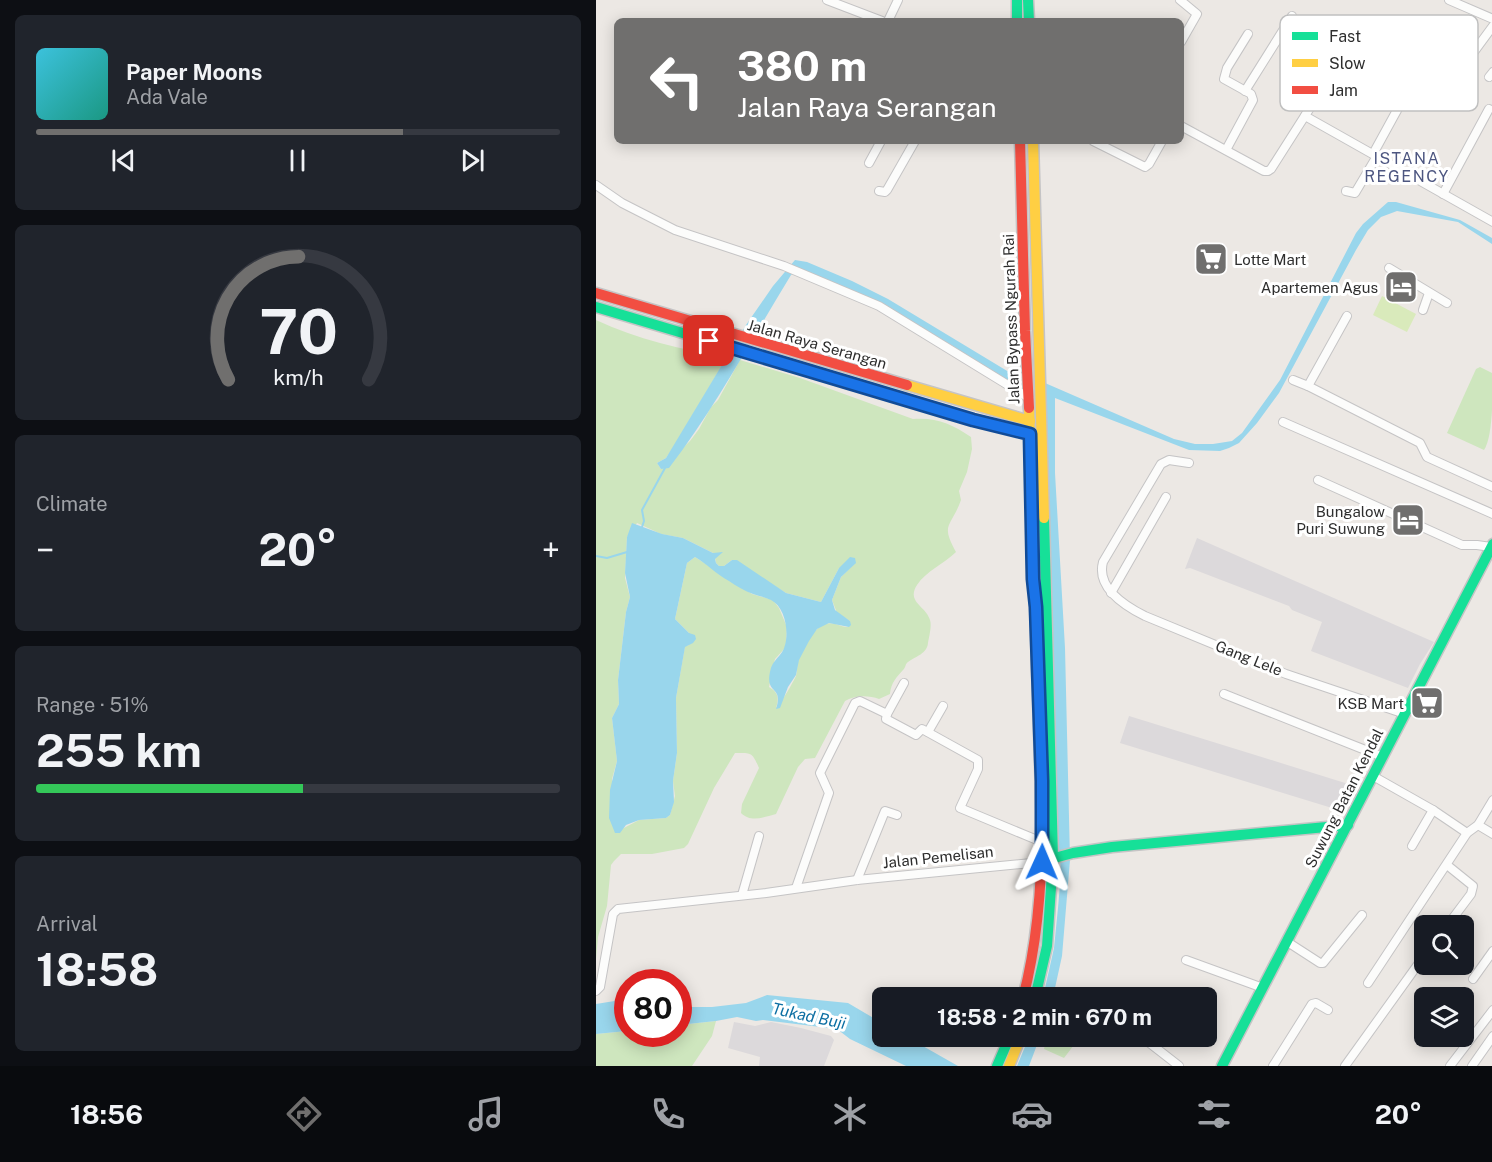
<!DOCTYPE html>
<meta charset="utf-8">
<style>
body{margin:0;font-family:"Public Sans",sans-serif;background:#20242c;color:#f1f3f6;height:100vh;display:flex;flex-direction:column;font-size:22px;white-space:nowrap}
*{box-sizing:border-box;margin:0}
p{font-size:20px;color:#9ea1a6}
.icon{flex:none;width:33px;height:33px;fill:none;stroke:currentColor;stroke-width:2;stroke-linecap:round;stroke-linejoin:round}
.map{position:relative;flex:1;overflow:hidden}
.sheet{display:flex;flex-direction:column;gap:15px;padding:15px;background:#0d0f14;width:596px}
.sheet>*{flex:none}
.guide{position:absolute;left:18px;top:18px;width:570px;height:126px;border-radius:9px;box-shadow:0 3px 15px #0003;background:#706f6e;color:#fff;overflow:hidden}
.fabs{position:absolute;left:818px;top:915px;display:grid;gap:12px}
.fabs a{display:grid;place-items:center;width:60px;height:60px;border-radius:9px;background:#171b24;box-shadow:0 3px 15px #0003;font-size:30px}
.speed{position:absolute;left:18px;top:969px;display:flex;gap:12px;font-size:30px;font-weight:700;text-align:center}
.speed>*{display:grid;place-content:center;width:78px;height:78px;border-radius:50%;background:#171b24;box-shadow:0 3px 15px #0003;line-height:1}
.speed .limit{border:9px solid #d22;background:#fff;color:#111}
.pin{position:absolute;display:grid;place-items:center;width:51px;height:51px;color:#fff;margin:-26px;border-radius:12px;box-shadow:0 3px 9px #0006}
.me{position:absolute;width:66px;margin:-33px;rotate:1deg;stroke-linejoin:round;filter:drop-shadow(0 0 4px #0008)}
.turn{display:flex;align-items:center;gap:21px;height:126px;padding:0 24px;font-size:27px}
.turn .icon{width:78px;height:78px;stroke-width:2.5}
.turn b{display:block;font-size:42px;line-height:51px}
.big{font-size:45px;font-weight:700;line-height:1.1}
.sheet .card{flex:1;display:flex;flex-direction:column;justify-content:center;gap:9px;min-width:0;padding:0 21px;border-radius:9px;background:#20242c}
.sheet .dial{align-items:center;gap:0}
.dial svg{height:156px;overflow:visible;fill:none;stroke:#363941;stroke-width:7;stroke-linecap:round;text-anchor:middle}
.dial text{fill:#f1f3f6;stroke:none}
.song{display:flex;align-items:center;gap:18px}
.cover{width:72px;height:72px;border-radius:9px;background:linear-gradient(135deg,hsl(190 70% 55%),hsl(170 70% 35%))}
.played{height:6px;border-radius:3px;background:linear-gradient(90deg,#706f6e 70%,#363941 70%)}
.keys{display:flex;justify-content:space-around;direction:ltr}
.heat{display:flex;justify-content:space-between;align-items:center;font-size:33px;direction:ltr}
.charge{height:9px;border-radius:4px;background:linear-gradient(90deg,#34c759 51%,#363941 0)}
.trip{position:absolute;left:276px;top:987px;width:345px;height:60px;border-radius:9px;background:#171b24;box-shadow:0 3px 15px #0003;font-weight:700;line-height:60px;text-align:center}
.menu{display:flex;height:96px;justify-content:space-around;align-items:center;background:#090b0e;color:#9ea1a6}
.menu .icon{width:42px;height:42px}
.menu .active{color:#706f6e}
.menu b{font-size:27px;color:#f1f3f6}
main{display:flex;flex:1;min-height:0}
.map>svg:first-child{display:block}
.industrial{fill:#dcd9db}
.green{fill:#cee6be;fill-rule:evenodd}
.pitch{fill:#d9eabb}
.water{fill:#99d6ec}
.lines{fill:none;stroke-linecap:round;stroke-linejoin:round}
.stream{stroke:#99d6ec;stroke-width:2}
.street-casing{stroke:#c5c4c5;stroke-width:10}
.fast-casing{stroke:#c5c4c5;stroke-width:13}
.slow-casing{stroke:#c5c4c5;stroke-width:13}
.jam-casing{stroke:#c5c4c5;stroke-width:13}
.street{stroke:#fcfcfb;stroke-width:8}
.fast{stroke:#16e098;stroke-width:10}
.slow{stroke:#ffcf43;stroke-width:10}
.jam{stroke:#f24e42;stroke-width:10}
.route-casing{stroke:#114b97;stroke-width:15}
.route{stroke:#1a73e8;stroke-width:10}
.labels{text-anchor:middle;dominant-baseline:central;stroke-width:6;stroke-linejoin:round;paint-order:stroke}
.poi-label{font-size:15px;fill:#2e2e2e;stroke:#fff;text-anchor:end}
.street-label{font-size:15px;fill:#2e2e2e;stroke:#fff}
.neighbourhood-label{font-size:16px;letter-spacing:1.5px;fill:#4d5680;stroke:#fff}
.water-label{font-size:16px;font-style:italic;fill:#0d6fa3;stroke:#fff}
.key{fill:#fff;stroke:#c0c0c0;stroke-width:1.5}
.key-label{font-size:16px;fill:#2e2e2e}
</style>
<main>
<section class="sheet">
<div class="card">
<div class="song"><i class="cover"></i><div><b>Paper Moons</b><p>Ada Vale</p></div></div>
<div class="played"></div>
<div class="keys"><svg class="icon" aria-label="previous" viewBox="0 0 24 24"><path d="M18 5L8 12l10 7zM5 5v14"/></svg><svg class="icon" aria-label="pause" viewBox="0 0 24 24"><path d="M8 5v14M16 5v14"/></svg><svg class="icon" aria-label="next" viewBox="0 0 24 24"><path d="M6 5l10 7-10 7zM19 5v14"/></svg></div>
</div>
<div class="card dial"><svg viewBox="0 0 100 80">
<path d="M14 69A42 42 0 1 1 86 69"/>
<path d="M14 69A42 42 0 0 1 50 6" stroke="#706f6e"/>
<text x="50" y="56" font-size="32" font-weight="700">70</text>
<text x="50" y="72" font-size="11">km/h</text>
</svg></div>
<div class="card"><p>Climate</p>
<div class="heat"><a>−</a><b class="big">20°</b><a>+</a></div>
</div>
<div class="card"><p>Range · 51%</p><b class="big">255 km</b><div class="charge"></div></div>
<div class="card"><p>Arrival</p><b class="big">18:58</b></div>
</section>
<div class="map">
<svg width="897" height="1066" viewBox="0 0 897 1066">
<rect width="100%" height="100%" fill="#ece8e4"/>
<g class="industrial">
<path d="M601,538l237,104 -14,22 -12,24 -97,-37 11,-29 -30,-12 -3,-4 -99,-38 -5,1z"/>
<path d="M533,716l123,38 106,33 -13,25 -225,-69z"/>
<path d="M138,1022l21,4 16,-4 30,6 30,8 3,4 -10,26h-65l1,-9 -32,-9z"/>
</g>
<g class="green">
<path d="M0,320c40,19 87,30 131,37l-50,85 -11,16 -9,5 4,6 29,-28 9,-12 12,-22 7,-7 22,-40 60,18 113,41c23,-2 39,5 58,18l1,12 -5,23 -8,19 2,9c-10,28 -21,23 -5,52 -12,12 -30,19 -39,33 -11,17 9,21 13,35 2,6 -1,17 -2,23 -1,11 -12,13 -20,19 -3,2 -2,5 -5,8 -6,7 -12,12 -13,24l-11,5c-10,-4 -25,-4 -34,2l-30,57 -10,1 -7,8 -22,47c-12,3 -25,9 -35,-1l1,-9 17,-36c-7,-16 -7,-15 -24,-15l-21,35 -26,56 -4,4 -32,6h-31l-7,7 -3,4 -4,41 -9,31 -2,22zM41,523l24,11 22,4 30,15h8l-6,5 1,5 3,3h5l8,-6 54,33 35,9 18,-34 12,-1 -10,10 -9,23 5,13 13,8 -2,6c-7,0 -15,-6 -23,-3 -12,4 -24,27 -27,38 -1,5 -1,10 -2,14 -5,10 -13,24 -20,32 3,-10 3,-15 -7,-21l6,-28 10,-11 1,-5 1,-16 -8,-19 -6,-8 -21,-6 -57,-37 -8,6 -12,56 14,14v12l-4,1 -9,52 1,55 -4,28 2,15 -5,19 -4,3 -27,2 -17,9 -10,-50 5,-18 -5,-43 7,-14 -1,-24 8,-68 4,-15 -5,-19 2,-41z"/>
<path d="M884,367l12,6c1,19 1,64 -8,77l-37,-17 29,-64z"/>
<path d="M120,1021l-4,15 -20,30h-96v-32l31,-3 1,3h50l1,-9z"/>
<path d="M451,1037v-1l33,1 -16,21 -20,-9z"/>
</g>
<path class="pitch" d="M786,296l34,18 -9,18 -34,-17z"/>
<g class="water">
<path d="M792,202h8l64,18 32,18v6l-34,-22 -61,-11 -16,6 -13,13 -12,20 -77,143 -22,30 -18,20 -10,5 -9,3 -31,-1 -134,-52v75l10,175 5,212 -8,96 -9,41h-10l11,-49 4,-40 3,-35 -4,-53 -11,-426 -27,-8 -24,-12 -42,-28 -81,-46 -66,-29 -9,-1 -6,5c-40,65 -75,132 -122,193l-8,1 -4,-6 9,-5 80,-133 27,-39 22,-26 12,2 45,19 36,18 134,81 23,3 129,56 21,5h18l19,-3 10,-8 38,-53 76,-147 7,-9z"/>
<path d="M36,523l30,11 21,4 30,15 10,-1 -8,7 1,4 3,3h5l8,-6h5l49,33 35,9 18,-34 11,-11 5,1 1,5 -15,14 -9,23 3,10 15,11 1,4 -2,2 -20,-4 -12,6 -8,12 -10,19 -3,15 -8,12 -8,21 -4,1c8,-24 -11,-14 -6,-37 2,-13 13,-16 15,-27 4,-14 0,-38 -14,-45 -6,-3 -12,-4 -18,-6 -8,-3 -17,-8 -24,-13 -13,-7 -22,-17 -34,-24l-8,6 -12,56 14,14 6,2 1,4 -3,4 -8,4 -9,51 1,55 -4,28 1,21 -4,13 -4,3 -27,2 -13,5 -6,8h-5l-6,-15 1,-28 7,-29 -5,-43 7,-14 -1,-24 8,-68 4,-15 -5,-24 2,-36z"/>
<path d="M171,995l81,8 34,20v13l25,1 51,29h-52l-56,-27 -13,-10 -74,-9 -7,1 -19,-4 -21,4 -37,4v-18h33l34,-4z"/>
<path d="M31,999v32l-31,3v-30z"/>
<path d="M433,1037h11l-11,29h-12z"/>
</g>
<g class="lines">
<g class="stream">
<path d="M46,527l2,-6 -2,-11 23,-42"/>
<path d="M0,556l11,2 20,-6"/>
</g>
<g class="street-casing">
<g id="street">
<path d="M231,0l55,21"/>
<path d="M584,0l17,14 -16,28"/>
<path d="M853,0l44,19"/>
<path d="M292,21l10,-21"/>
<path d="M866,68l31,-42"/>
<path d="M893,77l4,-5"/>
<path d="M649,91l47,-75"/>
<path d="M709,116l188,106"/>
<path d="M585,126l83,45h4l3,-2 79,-124"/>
<path d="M497,141l52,26 4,-3 13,-23"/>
<path d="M630,150l27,-50 -2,-6 -27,-15 3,-11 21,-34"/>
<path d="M777,154l51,-93"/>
<path d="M273,163l12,-22"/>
<path d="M0,185l26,18 53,27 109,36 95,40 150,92"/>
<path d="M283,191l6,1 2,-2 28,-49"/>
<path d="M750,191l9,2 22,-37"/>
<path d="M847,194l46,-85"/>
<path d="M793,268l58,35"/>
<path d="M827,310l6,-17"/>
<path d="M751,316l-39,70 112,57 7,14 66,30"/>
<path d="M697,380l15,6"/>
<path d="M687,422l210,92"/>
<path d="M593,463l-20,-3 -8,4 -58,98c-7,26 22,44 42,54l141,58 119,40"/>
<path d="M722,480l144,65h15l14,2"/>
<path d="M515,593l55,-96"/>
<path d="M628,694l159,63"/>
<path d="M291,714l-1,5 30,16 6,-6 56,31v9l-18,39 82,34"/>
<path d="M332,732l15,-26"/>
<path d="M777,776l60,34 34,23"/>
<path d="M882,825l15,9"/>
<path d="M816,846l21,-36"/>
<path d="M261,880l28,-69 12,4"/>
<path d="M200,888l33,-95 -9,-20 35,-70 5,-2 27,13 17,-31"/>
<path d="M146,895l17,-59"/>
<path d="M851,926l24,-32 2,-8 -26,-21"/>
<path d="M690,941l34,22h3l39,-48"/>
<path d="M590,960l77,28"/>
<path d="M877,979l20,-28"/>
<path d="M772,983l99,-150 11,-8 15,-25"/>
<path d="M0,991l4,-4 13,-73 5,-5 148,-16 91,-13 185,-18"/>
<path d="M551,1041l32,25"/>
<path d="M677,1066l39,-62 4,-1 12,7"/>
<path d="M749,1066l79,-110"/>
<path d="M854,1066l43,-56"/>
<path d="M876,1066l21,-30"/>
</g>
</g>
<g class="fast-casing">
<g id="fast">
<path d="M421,0v21"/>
<path d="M432,0l1,21"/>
<path d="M0,307l377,113 57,13"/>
<path d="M451,860l26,-7 39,-6 236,-22"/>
<path d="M439,998l12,-52 6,-88 -9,-340"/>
<path d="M401,1066l13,-30"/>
<path d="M626,1066l271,-522"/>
</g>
</g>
<g class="slow-casing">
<g id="slow">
<path d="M437,141l11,377"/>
<path d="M311,385l123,36"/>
<path d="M433,408l13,418"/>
<path d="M413,1066l12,-30"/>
</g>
</g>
<g class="jam-casing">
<g id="jam">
<path d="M424,141l5,190 4,77"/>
<path d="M0,293l311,92"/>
<path d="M427,998c15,-57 19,-114 19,-172"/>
</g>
</g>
<use href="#street" class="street"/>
<use href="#fast" class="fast"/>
<use href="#slow" class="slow"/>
<use href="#jam" class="jam"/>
</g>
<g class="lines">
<g class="route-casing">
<path id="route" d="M113,341l264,79 57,14 3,145 3,28 6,174v81"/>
</g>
<use href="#route" class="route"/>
</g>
<defs>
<g id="supermarket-square" transform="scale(1.725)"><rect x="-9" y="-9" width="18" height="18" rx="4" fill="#706f6e" stroke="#fff"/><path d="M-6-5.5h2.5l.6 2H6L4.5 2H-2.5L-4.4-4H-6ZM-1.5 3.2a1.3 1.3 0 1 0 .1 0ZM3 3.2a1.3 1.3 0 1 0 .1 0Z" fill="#fff"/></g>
<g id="hotel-square" transform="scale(1.725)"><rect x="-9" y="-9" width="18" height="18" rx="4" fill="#706f6e" stroke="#fff"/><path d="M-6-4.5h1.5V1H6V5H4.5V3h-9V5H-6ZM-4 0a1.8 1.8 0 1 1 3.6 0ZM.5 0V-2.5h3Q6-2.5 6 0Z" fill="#fff"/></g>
</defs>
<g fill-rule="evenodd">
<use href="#supermarket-square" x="615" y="259"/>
<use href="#hotel-square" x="805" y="287"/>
<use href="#hotel-square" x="812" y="520"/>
<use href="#supermarket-square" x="831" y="703"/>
</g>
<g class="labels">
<g class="poi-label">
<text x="638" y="259" text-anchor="start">Lotte Mart</text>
<text x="782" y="287">Apartemen Agus</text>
<text x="789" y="511">Bungalow<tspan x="789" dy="17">Puri Suwung</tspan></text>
<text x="808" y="703">KSB Mart</text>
</g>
<g class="street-label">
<text transform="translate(415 319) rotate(-92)">Jalan Bypass Ngurah Rai</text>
<text transform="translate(221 344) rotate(16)">Jalan Raya Serangan</text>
<text transform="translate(653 658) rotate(22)">Gang Lele</text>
<text transform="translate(748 798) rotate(-63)">Suwung Batan Kendal</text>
<text transform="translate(342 857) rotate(-6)">Jalan Pemelisan</text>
</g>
<g class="neighbourhood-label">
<text x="811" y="158">ISTANA<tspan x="811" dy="18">REGENCY</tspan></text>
</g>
<g class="water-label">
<text transform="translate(213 1016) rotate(12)">Tukad Buji</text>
</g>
</g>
<rect x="684" y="15" width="198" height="96" rx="9" class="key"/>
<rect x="696" y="32" width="26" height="8" fill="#16e098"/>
<rect x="696" y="59" width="26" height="8" fill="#ffcf43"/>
<rect x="696" y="86" width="26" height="8" fill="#f24e42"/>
<g class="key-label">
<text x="733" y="42">Fast</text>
<text x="733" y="69">Slow</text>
<text x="733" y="96">Jam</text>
</g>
</svg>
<div class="fabs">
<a><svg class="icon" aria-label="search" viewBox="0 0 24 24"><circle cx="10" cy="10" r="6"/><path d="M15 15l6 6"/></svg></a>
<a><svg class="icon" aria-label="layers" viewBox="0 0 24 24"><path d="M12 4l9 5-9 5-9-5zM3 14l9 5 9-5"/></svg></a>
</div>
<div class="speed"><div class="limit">80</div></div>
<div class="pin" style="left:113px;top:341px;background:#d93025"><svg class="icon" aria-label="arrive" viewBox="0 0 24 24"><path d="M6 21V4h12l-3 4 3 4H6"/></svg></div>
<svg class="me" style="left:446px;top:862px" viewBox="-20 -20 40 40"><path d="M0-17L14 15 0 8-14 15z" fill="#1a73e8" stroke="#fff" stroke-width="4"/></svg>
<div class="trip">18:58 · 2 min · 670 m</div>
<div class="guide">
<div class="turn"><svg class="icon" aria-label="left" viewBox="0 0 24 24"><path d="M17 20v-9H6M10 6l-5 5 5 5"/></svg><div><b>380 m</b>Jalan Raya Serangan</div></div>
</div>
</div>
</main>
<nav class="menu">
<b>18:56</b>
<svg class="icon active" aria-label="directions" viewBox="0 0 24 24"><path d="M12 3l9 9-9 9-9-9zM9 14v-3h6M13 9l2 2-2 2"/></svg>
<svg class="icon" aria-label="music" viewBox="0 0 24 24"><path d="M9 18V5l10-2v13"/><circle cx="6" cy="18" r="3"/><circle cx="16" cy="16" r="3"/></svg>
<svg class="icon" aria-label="phone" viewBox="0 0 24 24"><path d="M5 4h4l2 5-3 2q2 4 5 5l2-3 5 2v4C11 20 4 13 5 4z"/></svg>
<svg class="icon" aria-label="climate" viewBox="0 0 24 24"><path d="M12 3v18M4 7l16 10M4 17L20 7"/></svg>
<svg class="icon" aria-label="car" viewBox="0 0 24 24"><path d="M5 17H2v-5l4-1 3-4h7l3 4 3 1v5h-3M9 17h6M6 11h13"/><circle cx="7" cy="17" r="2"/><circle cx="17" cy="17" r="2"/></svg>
<svg class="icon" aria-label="filters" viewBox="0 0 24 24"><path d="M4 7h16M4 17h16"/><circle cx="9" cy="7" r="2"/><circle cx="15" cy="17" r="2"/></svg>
<b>20°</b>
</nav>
